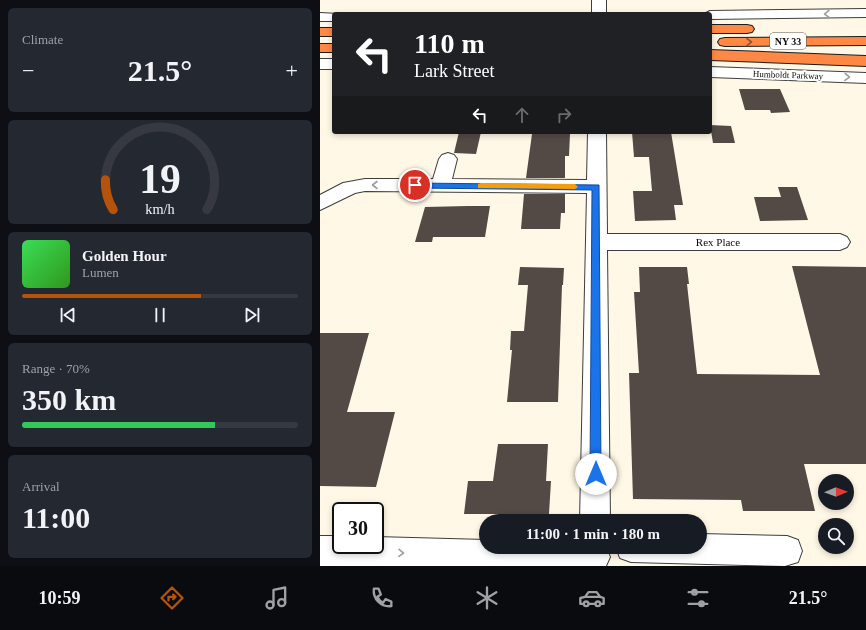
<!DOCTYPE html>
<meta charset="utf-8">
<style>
body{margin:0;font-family:Georgia,serif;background:#242831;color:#f1f3f6;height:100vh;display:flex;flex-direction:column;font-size:15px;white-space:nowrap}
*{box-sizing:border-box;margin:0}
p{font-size:13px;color:#9ea1a6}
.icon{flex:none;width:22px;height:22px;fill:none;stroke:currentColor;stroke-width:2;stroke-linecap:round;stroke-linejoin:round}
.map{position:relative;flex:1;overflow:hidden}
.side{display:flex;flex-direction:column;gap:8px;padding:8px;background:#0d0f14;width:320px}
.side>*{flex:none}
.banner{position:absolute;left:12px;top:12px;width:380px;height:122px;border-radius:4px;box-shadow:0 2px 6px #0003;background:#202124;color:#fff;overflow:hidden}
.needle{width:26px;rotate:89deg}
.tools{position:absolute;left:498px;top:474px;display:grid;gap:8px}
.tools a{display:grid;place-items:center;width:36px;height:36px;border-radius:50%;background:#171b24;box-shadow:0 2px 6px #0003;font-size:20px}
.speed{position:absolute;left:12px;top:502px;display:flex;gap:8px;font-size:20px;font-weight:700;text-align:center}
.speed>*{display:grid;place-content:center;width:52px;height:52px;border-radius:50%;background:#171b24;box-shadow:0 2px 6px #0003;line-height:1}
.speed .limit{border:2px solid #111;border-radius:6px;background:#fff;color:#111}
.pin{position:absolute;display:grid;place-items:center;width:34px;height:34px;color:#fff;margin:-17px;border:2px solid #fff;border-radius:50%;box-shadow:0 1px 4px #0007}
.me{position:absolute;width:44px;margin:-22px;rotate:0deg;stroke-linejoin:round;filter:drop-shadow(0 0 3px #0008)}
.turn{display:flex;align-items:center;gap:14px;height:84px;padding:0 16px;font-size:18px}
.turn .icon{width:52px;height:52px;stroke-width:2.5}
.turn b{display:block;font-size:28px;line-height:34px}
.lanes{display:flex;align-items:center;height:38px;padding:0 16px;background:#0003;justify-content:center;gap:20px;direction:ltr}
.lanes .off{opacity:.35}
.big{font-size:30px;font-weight:600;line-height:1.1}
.side .widget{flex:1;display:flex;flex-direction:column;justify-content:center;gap:6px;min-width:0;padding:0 14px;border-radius:6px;background:#242831}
.side .dial{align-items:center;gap:0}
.dial svg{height:104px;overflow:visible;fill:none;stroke:#363941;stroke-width:7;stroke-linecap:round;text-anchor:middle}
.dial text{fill:#f1f3f6;stroke:none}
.song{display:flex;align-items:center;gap:12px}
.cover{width:48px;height:48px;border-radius:6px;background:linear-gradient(135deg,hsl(130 70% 55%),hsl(110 70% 35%))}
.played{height:4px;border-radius:2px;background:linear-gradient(90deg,#b45309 65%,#363941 65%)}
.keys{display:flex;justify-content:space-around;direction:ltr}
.heat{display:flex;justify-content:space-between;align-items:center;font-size:22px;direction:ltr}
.charge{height:6px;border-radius:3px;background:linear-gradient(90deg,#34c759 70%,#363941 0)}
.trip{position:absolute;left:159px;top:514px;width:228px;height:40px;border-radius:20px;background:#171b24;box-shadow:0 2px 6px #0003;font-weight:600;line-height:40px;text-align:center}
.menu{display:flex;height:64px;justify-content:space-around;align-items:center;background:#090b0e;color:#9ea1a6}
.menu .icon{width:28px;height:28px}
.menu .active{color:#b45309}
.menu b{font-size:18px;color:#f1f3f6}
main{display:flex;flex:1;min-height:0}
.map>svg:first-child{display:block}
.building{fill:#534945}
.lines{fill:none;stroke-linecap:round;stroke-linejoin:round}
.minor-casing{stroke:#3d3d3d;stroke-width:2}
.highway-casing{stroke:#1b1b1b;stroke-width:2}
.minor{fill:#fff;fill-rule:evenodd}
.highway{fill:#ff8944;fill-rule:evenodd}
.oneway{stroke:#9d9d9d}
.oneway2{stroke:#91502a}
.route{fill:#1a73e8;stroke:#114b97}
.slow{fill:#f59e0b}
.labels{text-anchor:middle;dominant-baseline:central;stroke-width:4;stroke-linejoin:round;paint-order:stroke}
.far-street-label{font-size:9px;fill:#0a0a0a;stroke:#fff}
.shield{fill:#fff;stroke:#545454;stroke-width:1}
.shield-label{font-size:10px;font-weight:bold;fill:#0a0a0a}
.street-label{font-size:11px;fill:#0a0a0a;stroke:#fff}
</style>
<main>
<section class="side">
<div class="widget"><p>Climate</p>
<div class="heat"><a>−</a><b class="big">21.5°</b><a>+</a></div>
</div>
<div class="widget dial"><svg viewBox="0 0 100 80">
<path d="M14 69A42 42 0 1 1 86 69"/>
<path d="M14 69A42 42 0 0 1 8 46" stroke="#b45309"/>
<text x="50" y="56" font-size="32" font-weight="700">19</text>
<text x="50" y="72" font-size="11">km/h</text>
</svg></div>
<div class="widget">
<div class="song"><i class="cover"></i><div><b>Golden Hour</b><p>Lumen</p></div></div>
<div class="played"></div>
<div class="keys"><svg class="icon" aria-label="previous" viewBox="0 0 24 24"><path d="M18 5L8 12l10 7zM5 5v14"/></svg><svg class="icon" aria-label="pause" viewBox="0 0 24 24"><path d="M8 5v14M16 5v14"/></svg><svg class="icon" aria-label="next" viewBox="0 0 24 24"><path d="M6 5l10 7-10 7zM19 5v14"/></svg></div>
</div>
<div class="widget"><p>Range · 70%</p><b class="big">350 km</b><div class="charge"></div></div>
<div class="widget"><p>Arrival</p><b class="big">11:00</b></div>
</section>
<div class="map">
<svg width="546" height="566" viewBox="0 0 546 566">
<rect width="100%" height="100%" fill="#fff8e6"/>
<g class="building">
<path d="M419,89h41l10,23 -19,1 -1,-3h-25z"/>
<path d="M390,125l21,1 4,17h-22z"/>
<path d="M139,132h22l-5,22 -22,-1z"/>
<path d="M312,132h39l12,73h-9l2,15 -41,1 -2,-30h19l-3,-34h-15z"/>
<path d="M212,134h38l-1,22h-4v22h-39z"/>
<path d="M458,187h19l11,33 -48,1 -6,-24h27z"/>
<path d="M204,194h41v19h-4l-1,16h-39z"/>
<path d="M148,206h22l-5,31h-52l-1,5h-17l10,-35z"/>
<path d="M472,266l74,1v197h-62l11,47h-72l-2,-11 -108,-1 -4,-126h10l-5,-81h6l-1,-25h48l2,17h-2l10,90 123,1z"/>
<path d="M200,267l44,1 -1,17h-1l-4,117h-51l5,-52h-2l1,-19h13l4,-46h-10z"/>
<path d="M0,333h49l-22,79h48l-19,75 -56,-1z"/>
<path d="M178,444h50l-2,37h5l-2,33h-85l4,-33h25z"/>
</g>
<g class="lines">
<g class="minor-casing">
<g id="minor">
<rect x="272" y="0" width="14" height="14"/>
<path d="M546,9v8l-156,2v-5h-6l6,-3z"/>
<path d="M0,13l19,1h-5v7h-14z"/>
<rect x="0" y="59" width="14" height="10"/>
<path d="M390,67l156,6v10l-156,-6z"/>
<path d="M268,132h18l1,102h233l7,3 3,5 -3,5 -7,3h-233l3,271h-30l7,-328 -222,-2 -10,2 -35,17v-15l23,-12 22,-4h68l6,-20 3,-4 6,-2 6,2 3,4 -5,20 135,1z"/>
<path d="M380,534l87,2 11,4 4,11 -4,11 -13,4 -154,-4 -11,-4 -4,-11h84z"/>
<path d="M0,536h21v9h34v-8l111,3v7h120l4,10 -4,9h-286z"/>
</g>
</g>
<g class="highway-casing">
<g id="highway">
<path d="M390,25h37l5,1 2,3 -2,3 -5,1h-37z"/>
<rect x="0" y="28" width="14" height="8"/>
<path d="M546,37v8l-141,1 -5,-1 -2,-3 2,-3 5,-1z"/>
<rect x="0" y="44" width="14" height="8"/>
<path d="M390,50l156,6v10l-156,-6z"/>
</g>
</g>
<use href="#minor" class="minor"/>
<use href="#highway" class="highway"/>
</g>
<defs><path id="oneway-chevron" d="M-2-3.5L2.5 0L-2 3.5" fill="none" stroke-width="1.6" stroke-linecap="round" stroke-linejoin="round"/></defs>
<g class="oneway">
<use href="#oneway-chevron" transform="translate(507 14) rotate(178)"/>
<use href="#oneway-chevron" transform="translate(527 77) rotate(2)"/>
<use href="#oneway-chevron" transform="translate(55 185) rotate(180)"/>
<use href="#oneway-chevron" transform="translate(81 553) rotate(1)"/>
</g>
<use class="oneway2" href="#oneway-chevron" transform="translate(429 42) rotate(-1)"/>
<path class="route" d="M92,183l187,2 2,289 -1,4 -4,2 -4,-2 -2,-4 2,-284 -177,-2 -4,-3z"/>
<path class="slow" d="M161,183l94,1 3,3 -3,2 -97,-1v-4z"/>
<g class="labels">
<g class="far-street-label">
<text transform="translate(468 75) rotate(2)">Humboldt Parkway</text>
</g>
<rect class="shield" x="450" y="33" width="36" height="16" rx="3"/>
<g class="shield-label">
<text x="468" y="41">NY 33</text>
</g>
<g class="street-label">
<text x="398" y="242">Rex Place</text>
</g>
</g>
</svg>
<div class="tools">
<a><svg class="needle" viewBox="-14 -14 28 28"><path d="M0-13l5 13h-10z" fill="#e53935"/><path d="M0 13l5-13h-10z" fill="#9ea1a6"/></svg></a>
<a><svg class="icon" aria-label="search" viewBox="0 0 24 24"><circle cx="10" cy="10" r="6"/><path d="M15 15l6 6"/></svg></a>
</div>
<div class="speed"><div class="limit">30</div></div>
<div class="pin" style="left:95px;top:185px;background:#d93025"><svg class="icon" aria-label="arrive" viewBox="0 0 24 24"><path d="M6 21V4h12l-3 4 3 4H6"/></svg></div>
<svg class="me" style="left:276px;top:474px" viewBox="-20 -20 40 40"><circle r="19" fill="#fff"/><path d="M0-13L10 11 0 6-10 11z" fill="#1a73e8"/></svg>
<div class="trip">11:00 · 1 min · 180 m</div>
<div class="banner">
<div class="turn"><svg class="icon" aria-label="left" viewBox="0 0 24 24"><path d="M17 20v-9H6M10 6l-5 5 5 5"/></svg><div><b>110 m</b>Lark Street</div></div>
<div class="lanes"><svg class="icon" aria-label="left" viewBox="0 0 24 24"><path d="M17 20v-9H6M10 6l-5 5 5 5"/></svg><svg class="icon off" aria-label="ahead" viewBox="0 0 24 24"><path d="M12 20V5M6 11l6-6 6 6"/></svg><svg class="icon off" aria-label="right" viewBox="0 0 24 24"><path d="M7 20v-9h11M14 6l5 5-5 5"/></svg></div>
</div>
</div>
</main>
<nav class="menu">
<b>10:59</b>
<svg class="icon active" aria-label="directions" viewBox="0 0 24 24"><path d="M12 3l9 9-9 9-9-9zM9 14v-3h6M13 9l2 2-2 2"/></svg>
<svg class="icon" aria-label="music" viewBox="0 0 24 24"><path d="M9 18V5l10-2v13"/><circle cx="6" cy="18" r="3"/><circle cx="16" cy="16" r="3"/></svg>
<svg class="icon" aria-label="phone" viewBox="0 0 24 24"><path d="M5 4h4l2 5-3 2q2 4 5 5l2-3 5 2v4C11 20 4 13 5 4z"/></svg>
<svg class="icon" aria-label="climate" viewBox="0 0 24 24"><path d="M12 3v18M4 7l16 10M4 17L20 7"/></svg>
<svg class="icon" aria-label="car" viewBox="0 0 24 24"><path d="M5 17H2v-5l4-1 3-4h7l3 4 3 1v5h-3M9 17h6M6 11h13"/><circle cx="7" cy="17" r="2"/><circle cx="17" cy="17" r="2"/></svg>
<svg class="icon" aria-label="filters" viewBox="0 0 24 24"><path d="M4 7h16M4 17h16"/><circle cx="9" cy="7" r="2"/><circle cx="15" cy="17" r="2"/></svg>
<b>21.5°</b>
</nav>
